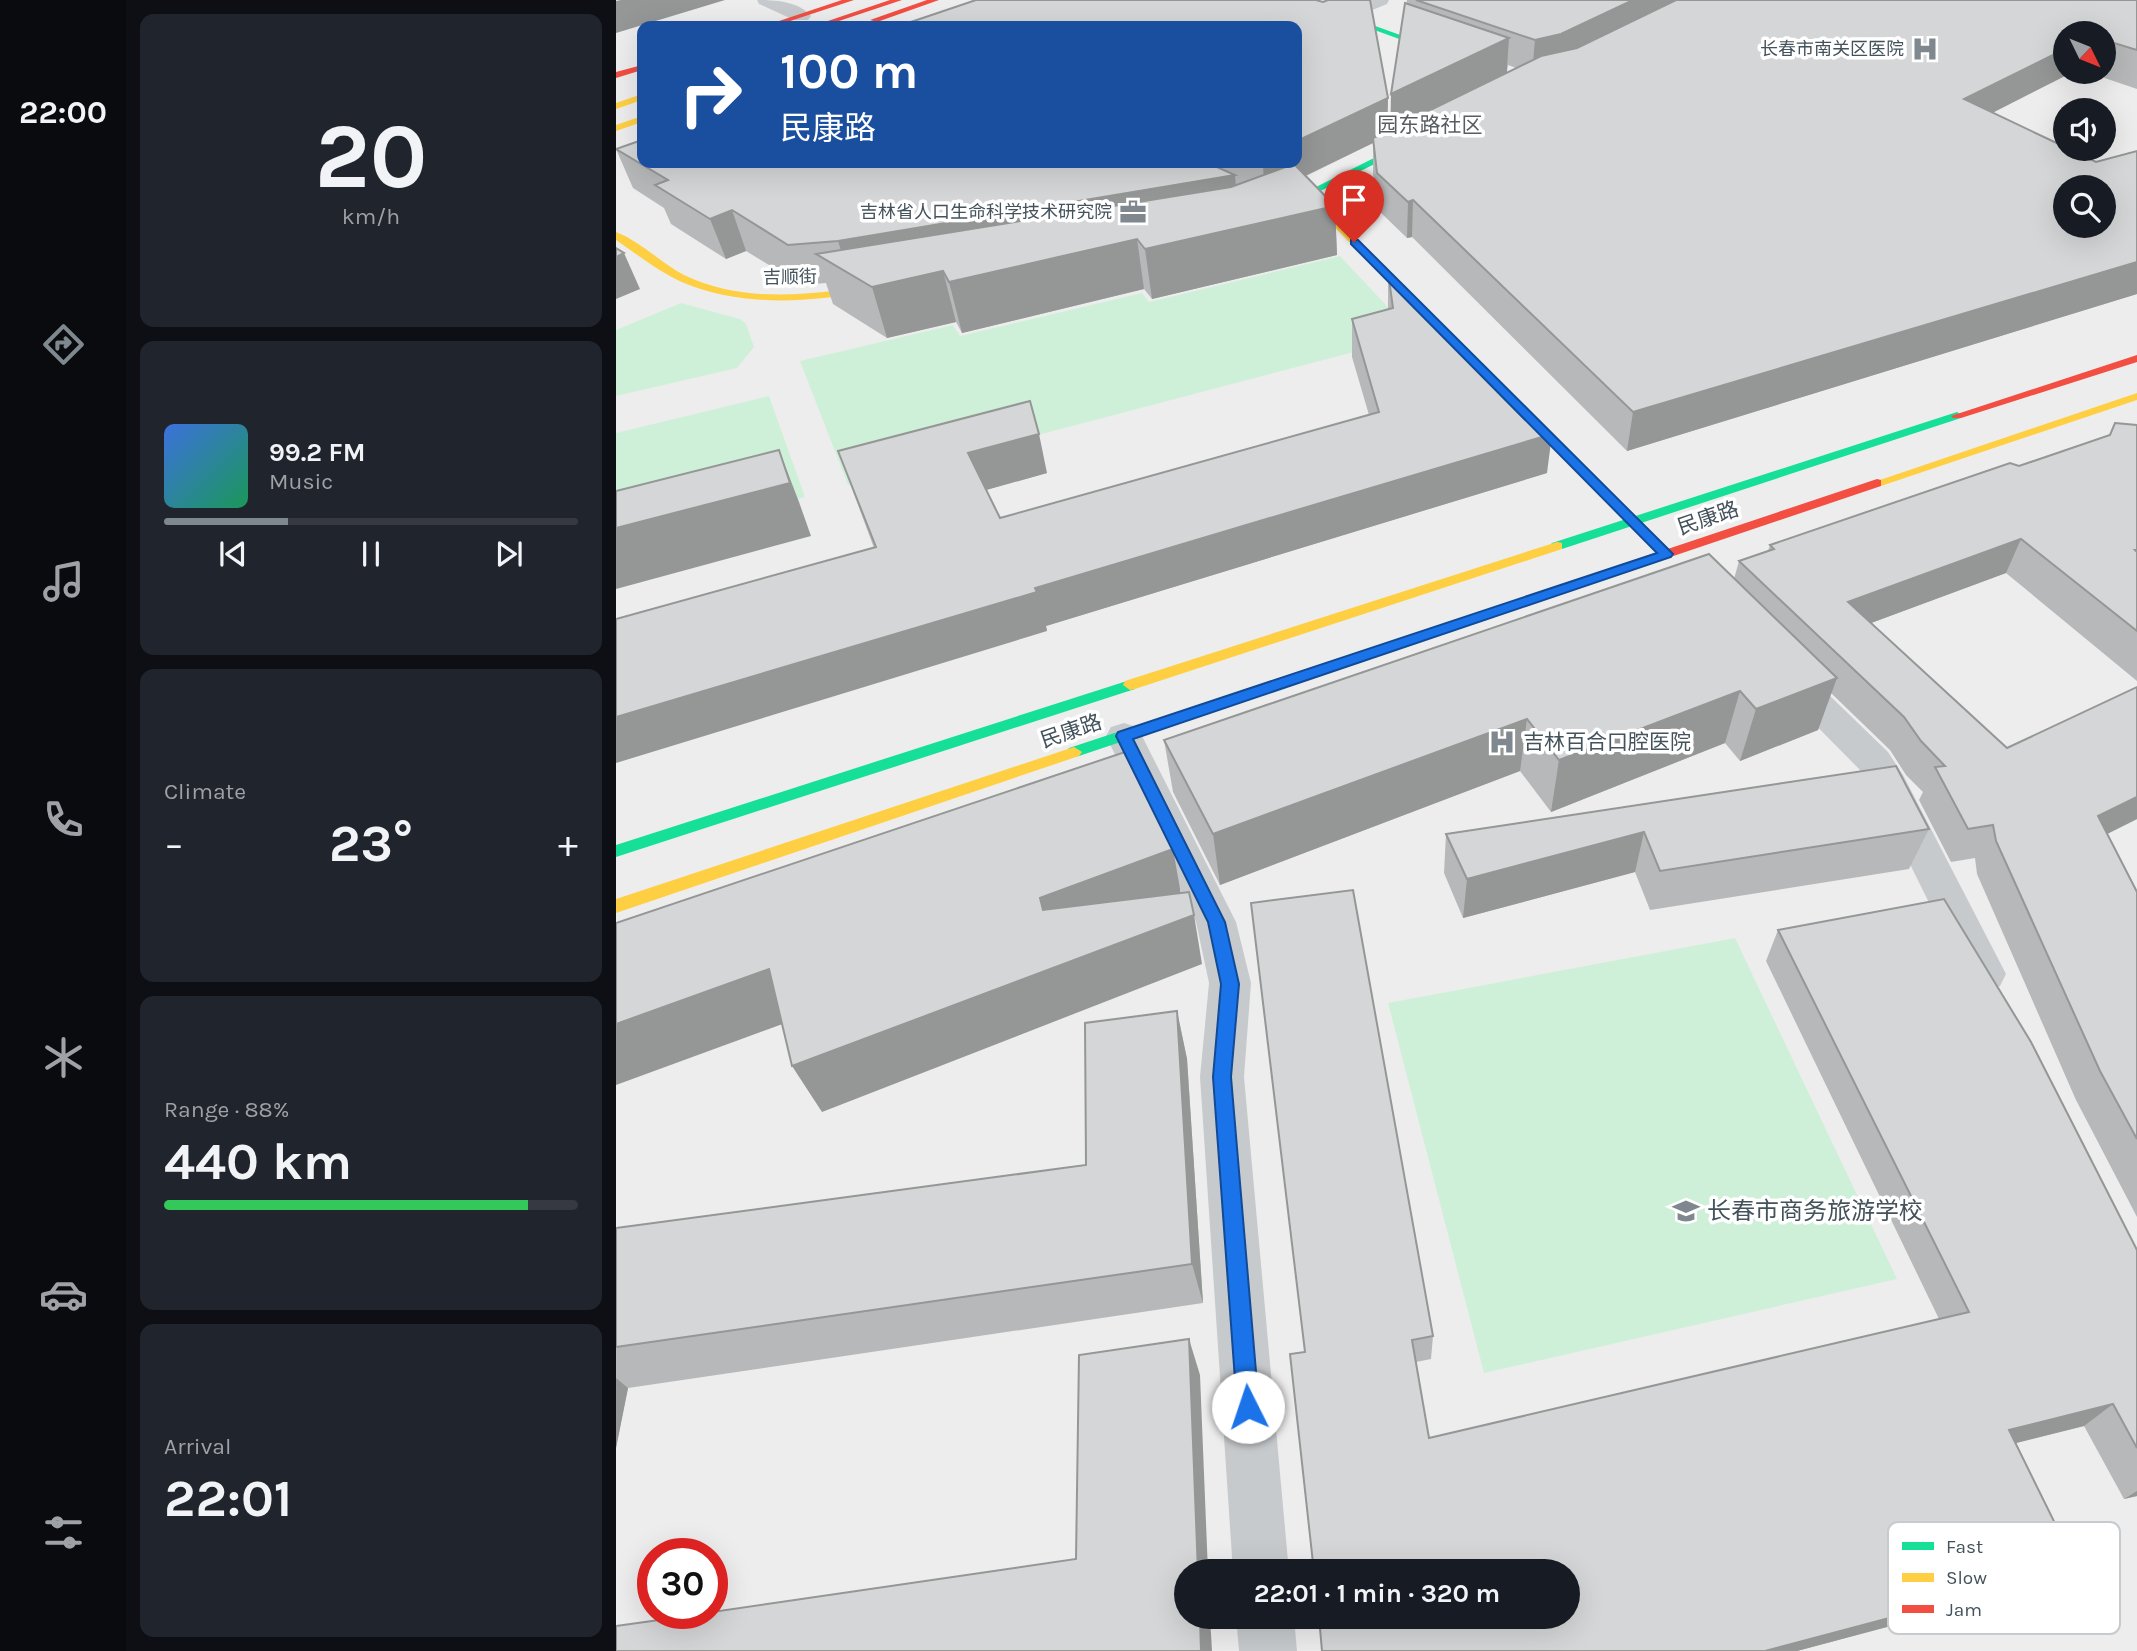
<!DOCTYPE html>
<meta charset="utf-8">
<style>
body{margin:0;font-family:Karla,"Noto Sans SC",sans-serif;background:#20242c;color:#f1f3f6;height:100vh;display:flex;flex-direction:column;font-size:26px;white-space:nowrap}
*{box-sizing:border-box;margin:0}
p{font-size:23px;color:#9ea1a6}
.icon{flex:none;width:38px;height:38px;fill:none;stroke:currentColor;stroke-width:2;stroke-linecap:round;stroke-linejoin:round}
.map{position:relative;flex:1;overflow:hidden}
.drawer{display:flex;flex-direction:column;gap:14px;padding:14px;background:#0d0f14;width:490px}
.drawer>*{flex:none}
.banner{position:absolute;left:21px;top:21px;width:665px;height:147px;border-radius:14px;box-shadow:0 7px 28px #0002;background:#1a4fa0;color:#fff;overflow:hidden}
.needle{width:46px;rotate:133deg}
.fabs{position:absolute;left:1437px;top:21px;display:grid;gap:14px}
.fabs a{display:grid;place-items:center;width:63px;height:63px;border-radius:50%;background:#171b24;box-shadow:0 7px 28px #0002;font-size:35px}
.speed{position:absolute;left:21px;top:1538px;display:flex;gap:14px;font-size:35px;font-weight:700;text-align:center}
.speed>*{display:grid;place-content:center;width:91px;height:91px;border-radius:50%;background:#171b24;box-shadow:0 7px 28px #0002;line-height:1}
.speed .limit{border:10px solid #d22;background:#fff;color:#111}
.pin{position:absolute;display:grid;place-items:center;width:60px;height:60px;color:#fff;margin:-72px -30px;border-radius:50% 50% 50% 0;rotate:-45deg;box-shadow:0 0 7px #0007}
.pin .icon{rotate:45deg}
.me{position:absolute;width:77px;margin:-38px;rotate:356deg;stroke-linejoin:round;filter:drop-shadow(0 0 5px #0008)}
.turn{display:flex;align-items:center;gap:24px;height:147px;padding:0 28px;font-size:32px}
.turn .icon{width:91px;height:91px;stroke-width:2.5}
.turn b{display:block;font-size:49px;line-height:60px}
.big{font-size:52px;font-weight:700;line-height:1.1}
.drawer .card{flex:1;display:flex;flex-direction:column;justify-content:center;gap:10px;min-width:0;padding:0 24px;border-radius:14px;background:#20242c}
.drawer .dial{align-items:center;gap:0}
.dial b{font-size:91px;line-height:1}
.song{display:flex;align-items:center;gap:21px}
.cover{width:84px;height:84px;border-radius:10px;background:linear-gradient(135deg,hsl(220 70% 55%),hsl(150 70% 35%))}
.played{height:7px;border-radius:4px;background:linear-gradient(90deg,#7f888e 30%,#363941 30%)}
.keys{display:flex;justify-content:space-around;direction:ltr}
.heat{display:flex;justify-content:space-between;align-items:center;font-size:38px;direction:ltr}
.charge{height:10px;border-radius:5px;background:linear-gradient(90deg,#34c759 88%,#363941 0)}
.trip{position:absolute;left:558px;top:1559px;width:406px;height:70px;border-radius:35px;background:#171b24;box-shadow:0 7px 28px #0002;font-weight:700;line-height:70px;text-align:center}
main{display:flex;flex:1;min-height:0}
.tabs{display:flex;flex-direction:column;width:126px;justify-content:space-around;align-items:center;background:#090b0e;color:#9ea1a6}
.tabs .icon{width:49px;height:49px}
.tabs .active{color:#7f888e}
.tabs b{font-size:32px;color:#f1f3f6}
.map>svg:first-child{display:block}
.green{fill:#cff0d8}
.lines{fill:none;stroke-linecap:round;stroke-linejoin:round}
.street{fill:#c7cacc;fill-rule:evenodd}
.fast{fill:#16e098;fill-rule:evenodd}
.slow{fill:#ffcf43;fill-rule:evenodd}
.jam{fill:#f24e42;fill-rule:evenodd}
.wall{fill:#b7b8b9;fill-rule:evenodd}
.shaded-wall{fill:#959696}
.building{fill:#d5d6d7;stroke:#959696;stroke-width:2;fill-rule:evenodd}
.route{fill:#1a73e8;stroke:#114b97;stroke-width:2}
.labels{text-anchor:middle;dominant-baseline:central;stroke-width:7;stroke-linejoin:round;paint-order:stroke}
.far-poi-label{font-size:18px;fill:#43525b;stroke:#fff;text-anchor:end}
.far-street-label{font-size:18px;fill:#43525b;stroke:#fff}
.far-quarter-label{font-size:21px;fill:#585d62;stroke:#fff}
.street-label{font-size:21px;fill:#43525b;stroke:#fff}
.poi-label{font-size:21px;fill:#43525b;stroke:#fff;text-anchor:start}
.near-poi-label{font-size:24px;fill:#43525b;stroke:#fff;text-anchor:start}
.key{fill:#fff;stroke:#c7cbce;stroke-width:2}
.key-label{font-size:19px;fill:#43525b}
</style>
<main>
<nav class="tabs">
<b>22:00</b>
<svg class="icon active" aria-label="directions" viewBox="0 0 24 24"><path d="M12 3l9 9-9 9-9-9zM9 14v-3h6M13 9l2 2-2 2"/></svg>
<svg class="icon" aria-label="music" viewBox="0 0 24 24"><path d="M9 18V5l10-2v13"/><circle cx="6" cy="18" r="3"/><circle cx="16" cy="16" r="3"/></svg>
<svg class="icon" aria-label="phone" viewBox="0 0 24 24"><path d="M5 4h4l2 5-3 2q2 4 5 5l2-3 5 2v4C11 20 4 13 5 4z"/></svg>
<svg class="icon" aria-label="climate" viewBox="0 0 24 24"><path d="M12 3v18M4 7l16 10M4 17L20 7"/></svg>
<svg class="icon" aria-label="car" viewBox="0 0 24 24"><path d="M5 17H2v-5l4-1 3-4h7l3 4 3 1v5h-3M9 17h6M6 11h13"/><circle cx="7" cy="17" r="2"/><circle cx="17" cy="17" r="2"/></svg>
<svg class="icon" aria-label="filters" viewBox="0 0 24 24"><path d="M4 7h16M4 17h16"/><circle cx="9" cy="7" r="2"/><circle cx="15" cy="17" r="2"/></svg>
</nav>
<section class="drawer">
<div class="card dial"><b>20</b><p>km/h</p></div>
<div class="card">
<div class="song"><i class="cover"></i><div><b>99.2 FM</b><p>Music</p></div></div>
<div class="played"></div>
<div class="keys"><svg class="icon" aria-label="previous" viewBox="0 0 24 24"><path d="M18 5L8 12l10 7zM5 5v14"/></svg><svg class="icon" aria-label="pause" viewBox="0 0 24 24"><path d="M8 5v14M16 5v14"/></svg><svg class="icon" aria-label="next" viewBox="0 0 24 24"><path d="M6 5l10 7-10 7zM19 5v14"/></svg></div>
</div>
<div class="card"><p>Climate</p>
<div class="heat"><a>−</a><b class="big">23°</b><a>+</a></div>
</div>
<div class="card"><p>Range · 88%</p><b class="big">440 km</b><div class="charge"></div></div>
<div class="card"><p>Arrival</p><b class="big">22:01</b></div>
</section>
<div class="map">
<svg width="1521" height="1651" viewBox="0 0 1521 1651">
<rect width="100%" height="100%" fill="#eeeded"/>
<g class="green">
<path d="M724,256l75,80 -567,149 -48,-124 153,-36 7,11 182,-43 7,9z"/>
<path d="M65,303l59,16 6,5 8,23 -17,21 -121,28v-66z"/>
<path d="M153,396l36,101 -189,50v-114z"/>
<path d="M1119,938l162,341 -413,94 -96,-370z"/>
</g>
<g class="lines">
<g class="street">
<path d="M141,0c18,0 41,1 54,16l-3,4h-14l-35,-16z"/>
<path d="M748,0h25l-2,4 -39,16 -7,2 -10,-6 3,-4z"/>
<path d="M1170,662l12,3 90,87 15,23 103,199 -6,12 -15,6 -15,-6 -96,-195 -12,-19 -88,-89 -5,-9 5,-9z"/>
<path d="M508,723l13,4 5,9 94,186 15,61 -7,94 45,495h-56l-33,-495 9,-94 -13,-61 -90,-186 5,-9z"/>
<path d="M620,1617h58l3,34h-58z"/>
</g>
<g class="fast">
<path d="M676,0h11l150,54 -7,2z"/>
<path d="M804,135l5,3 -2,2 -147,73 -8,-2z"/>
<path d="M1341,412l6,4 -2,2 -399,131h-10l-2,-3 2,-3z"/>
<path d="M928,591l7,4 -2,3 -470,158 -5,1 -8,-5 3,-4z"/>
<path d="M514,680l5,1 2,4 -2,4 -519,168v-12z"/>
</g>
<g class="slow">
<path d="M26,94v6l-26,9v-6z"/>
<path d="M26,116v6l-26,9v-6z"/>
<path d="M688,192h6l118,118v4h-8l-116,-118z"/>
<path d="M0,232c24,9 45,31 68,43 62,30 133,19 197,9l5,3 -5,3c-66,11 -133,19 -197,-7 -25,-11 -46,-28 -68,-43z"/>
<path d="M1521,393v7l-256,86h-8l-2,-3z"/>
<path d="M898,398l4,1 153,152v6h-10l-151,-154 -2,-2z"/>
<path d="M941,542l5,1v6l-427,140 -5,1 -7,-5 2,-4z"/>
<path d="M458,747l8,5 -3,4 -463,157v-14z"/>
</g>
<g class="jam">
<path d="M226,0h12l-79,26h-11z"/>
<path d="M274,0h12l-78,26h-11z"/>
<path d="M311,0h12l-62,22 -7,-2z"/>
<path d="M26,65v5l-26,8v-6z"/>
<path d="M1521,355v7l-176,56h-8l-2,-2z"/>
<path d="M1261,479l4,1v6l-332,112 -5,1 -7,-4 2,-3z"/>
</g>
</g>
<g class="wall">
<path d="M791,0h730v89l-50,-17h17v-39h-39l-72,80 103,49 41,-11v143l-510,157 -215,-214 -5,1 -30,-29 -4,-36v-30l-67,33 29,30 2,49 -185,44 -8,-10 -182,44 -6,-11 -69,16 -54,-34 -7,-21 -24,2 -56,-34 -20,8 -55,-35 -7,-16 -31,-20 -17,-39 26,14h655l91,-65 -1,33 4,-2v-35zM892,65l8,3 -9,4z"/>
<path d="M772,272l159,201 -501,153 1,5 -173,-83 -36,-97 209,22 -61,17 14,28 369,-103 -17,-58v-38l36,-9z"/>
<path d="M1521,425v256l-131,-108 -135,50 136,125 130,-61v132l-30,15 30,58v325l-61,-117 -99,-226 -2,-16 -24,4 -32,-62 4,-8 -17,-17 -16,-25 -59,-57 -13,37 -78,31 -15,-18 -174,69 -31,-41 -300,114 -47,-93 -9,-52 570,-161 5,-18 29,-10 2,-6 249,-79z"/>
<path d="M1313,829l-20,40 -259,41 -15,-38 -172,46 -19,-45 2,-39z"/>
<path d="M1162,930l359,320v246l-13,3 -40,-73 -68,17 61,125 -29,16 -251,67h-475l-32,-297 143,-18 -2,23 -15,3 13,76 510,-119 -173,-358z"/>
<path d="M561,1011l10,48 16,244 -575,85 -12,60v-220l470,-63z"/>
</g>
<g class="shaded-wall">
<path d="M5,0h104l-109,33v-32z"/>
<path d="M1017,0h61l-162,73 3,-33z"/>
<path d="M893,38l-3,45 -116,58 1,-47z"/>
<path d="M1449,49v23h8l-120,61 11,-34z"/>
<path d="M772,98l-1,38 -14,2v5l-93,45 -15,15 -2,-39 2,-1h32v-22z"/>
<path d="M619,175l3,39 -390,59 -10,-32z"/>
<path d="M797,200l-1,37 -5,1 1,-36z"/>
<path d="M719,206l2,49 -185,44 -7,-50z"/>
<path d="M116,210l14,41 -20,8 -16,-40z"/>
<path d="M521,239l7,50 -182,44 -13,-51z"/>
<path d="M8,253l16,36 -24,10v-42z"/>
<path d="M1521,262v32l-510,157 6,-39z"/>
<path d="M327,271l13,51 -69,16 -15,-51z"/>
<path d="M423,434l8,39 -68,19 -11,-39z"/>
<path d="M936,434l-5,39 -501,153 1,5 -431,132v-46l419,-129z"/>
<path d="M163,450l20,52 12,34 -195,53v-61z"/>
<path d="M1405,539l-15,34 -170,63 12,-34z"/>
<path d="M1221,678l-19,52 -78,31 16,-52z"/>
<path d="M1124,691l-15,52 -174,69 8,-52z"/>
<path d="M911,719l-7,52 -300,114 -7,-51z"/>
<path d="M1521,797v22l-60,30 21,-33z"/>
<path d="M1028,832l-9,40 -172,46 4,-39z"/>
<path d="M557,849l9,51 -139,10 -3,-12z"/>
<path d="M578,915l8,49 -380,148 -30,-46z"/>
<path d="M153,969l30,49 -183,67v-61z"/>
<path d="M561,1011l10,48 16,244 -11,-39z"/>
<path d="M573,1339l11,36 8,197h-10z"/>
<path d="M0,1378l12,10 -12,60z"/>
<path d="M1497,1404l-29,22 -100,25 25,-21z"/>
<path d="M1521,1491v5l-13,3z"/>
<path d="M1461,1568l-29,16 -251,67h-32z"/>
<path d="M584,1617h10l2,34h-11z"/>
</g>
<g class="building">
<path d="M360,0h340l7,2 5,-2h42l18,98 -91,43v-115h-398z"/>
<path d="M800,0h217l-72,34 -26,6z"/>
<path d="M1060,0h461v50l-33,-10v-7h-39v16l-101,50 101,48v2h4l27,13 41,-11v111l-504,150 -220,-212 -5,2 -31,-29 -4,-35 168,-82 36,-8zM1449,187h39v39h-39z"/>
<path d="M789,3l104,35 -118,56z"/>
<path d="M26,140v23h566l27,12 -397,66 -50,4 -56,-35 -22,9 -55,-34 13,-5 -52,-31z"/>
<path d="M678,164l41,42 -190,43 -8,-10 -188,43 -6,-11 -71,16 -56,-33 415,-67z"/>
<path d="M0,248l8,5 -8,4z"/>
<path d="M772,272l105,108 4,-1 55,55 -517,154 2,4 -421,125v-98l260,-72 -38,-96 192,-50 9,33 -71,19 32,65 379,-106 -27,-93 41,-11z"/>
<path d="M1499,423l22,2v125h-2l2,2v79l-116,-92 -173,63 159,146 130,-61v110l-39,19 39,76v247l-37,-68 -104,-230 -3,-16 -25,4 -33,-62 10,-1 -24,-25 -17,-24 -165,-156 35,-12 -4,-4 240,-82 9,3 91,-31z"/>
<path d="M163,450l11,33 -174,45v-37z"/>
<path d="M1093,554l128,124 -81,31 -16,-18 -181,69 -32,-41 -314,115 -49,-94z"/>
<path d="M509,752l48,97 -133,49 3,12 146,-18 5,23 -402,151 -23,-97 -153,55v-101z"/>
<path d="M1280,766l33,63 -269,42 -16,-39 -177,47 -21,-45z"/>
<path d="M737,890l80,446 -21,4 17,98 540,-126 -191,-382 166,-31 87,143 106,208v198l-24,-44 -104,26 68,138 -312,83h-443l-3,-34h249v-45h-254l-24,-218 15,-2 -54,-449z"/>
<path d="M561,1011l15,253 -576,83v-119l470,-63 -1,-142z"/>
<path d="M573,1339l9,233h-12v45h14l1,34h-585v-25l86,-12h10v-2l364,-53 3,-204z"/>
</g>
<path class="route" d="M735,240h7l315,314 -2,3 -538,182 92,183 14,62 -8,93 28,330 -3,7 -8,3 -8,-3 -3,-7 -24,-330 8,-93 -13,-62 -92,-186 2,-4 539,-179 -306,-309z"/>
<defs>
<g id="hospital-bare" transform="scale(2.1)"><path d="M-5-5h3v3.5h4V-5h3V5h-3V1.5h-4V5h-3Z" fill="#7f888e" stroke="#fff" stroke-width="2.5" paint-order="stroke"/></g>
<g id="office-bare" transform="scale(2.1)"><path d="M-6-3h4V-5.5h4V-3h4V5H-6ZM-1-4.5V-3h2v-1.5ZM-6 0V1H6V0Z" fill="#7f888e" stroke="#fff" stroke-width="2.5" paint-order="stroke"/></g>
<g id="school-bare" transform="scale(2.1)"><path d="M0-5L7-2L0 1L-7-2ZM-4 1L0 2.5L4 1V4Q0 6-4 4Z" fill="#7f888e" stroke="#fff" stroke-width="2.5" paint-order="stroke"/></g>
</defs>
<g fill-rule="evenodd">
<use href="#hospital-bare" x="1309" y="49"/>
<use href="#office-bare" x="517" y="212"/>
<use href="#hospital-bare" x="886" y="742"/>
<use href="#school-bare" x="1070" y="1211"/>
</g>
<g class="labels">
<g class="far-poi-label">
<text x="1288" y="49">长春市南关区医院</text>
<text x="496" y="212">吉林省人口生命科学技术研究院</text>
</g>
<g class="far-street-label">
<text transform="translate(174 277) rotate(-1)">吉顺街</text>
</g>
<g class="far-quarter-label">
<text x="814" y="125">园东路社区</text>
</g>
<g class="street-label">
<text transform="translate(1092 518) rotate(-19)">民康路</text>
<text transform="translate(455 731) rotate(-19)">民康路</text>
</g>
<g class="poi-label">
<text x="907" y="742">吉林百合口腔医院</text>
</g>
<g class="near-poi-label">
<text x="1091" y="1211">长春市商务旅游学校</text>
</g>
</g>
<rect x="1272" y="1522" width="232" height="112" rx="10" class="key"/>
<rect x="1286" y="1542" width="32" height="8" fill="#16e098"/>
<rect x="1286" y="1573" width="32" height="9" fill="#ffcf43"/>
<rect x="1286" y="1605" width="32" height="8" fill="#f24e42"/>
<g class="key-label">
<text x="1330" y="1553">Fast</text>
<text x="1330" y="1584">Slow</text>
<text x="1330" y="1616">Jam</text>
</g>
</svg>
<div class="fabs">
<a><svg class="needle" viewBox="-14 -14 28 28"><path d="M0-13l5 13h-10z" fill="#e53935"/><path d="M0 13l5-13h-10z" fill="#9ea1a6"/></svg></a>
<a><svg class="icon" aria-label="sound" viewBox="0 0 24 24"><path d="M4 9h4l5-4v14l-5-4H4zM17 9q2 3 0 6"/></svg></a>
<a><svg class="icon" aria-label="search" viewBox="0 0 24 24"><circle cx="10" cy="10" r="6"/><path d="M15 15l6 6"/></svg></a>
</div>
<div class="speed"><div class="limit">30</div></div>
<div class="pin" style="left:738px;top:242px;background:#d93025"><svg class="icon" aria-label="arrive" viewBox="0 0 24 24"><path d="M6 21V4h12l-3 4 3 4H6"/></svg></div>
<svg class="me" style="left:632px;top:1407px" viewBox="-20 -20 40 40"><circle r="19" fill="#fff"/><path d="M0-13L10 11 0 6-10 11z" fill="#1a73e8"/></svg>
<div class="trip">22:01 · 1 min · 320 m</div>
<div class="banner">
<div class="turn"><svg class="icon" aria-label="right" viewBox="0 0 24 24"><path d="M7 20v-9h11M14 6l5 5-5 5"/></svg><div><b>100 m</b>民康路</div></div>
</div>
</div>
</main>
